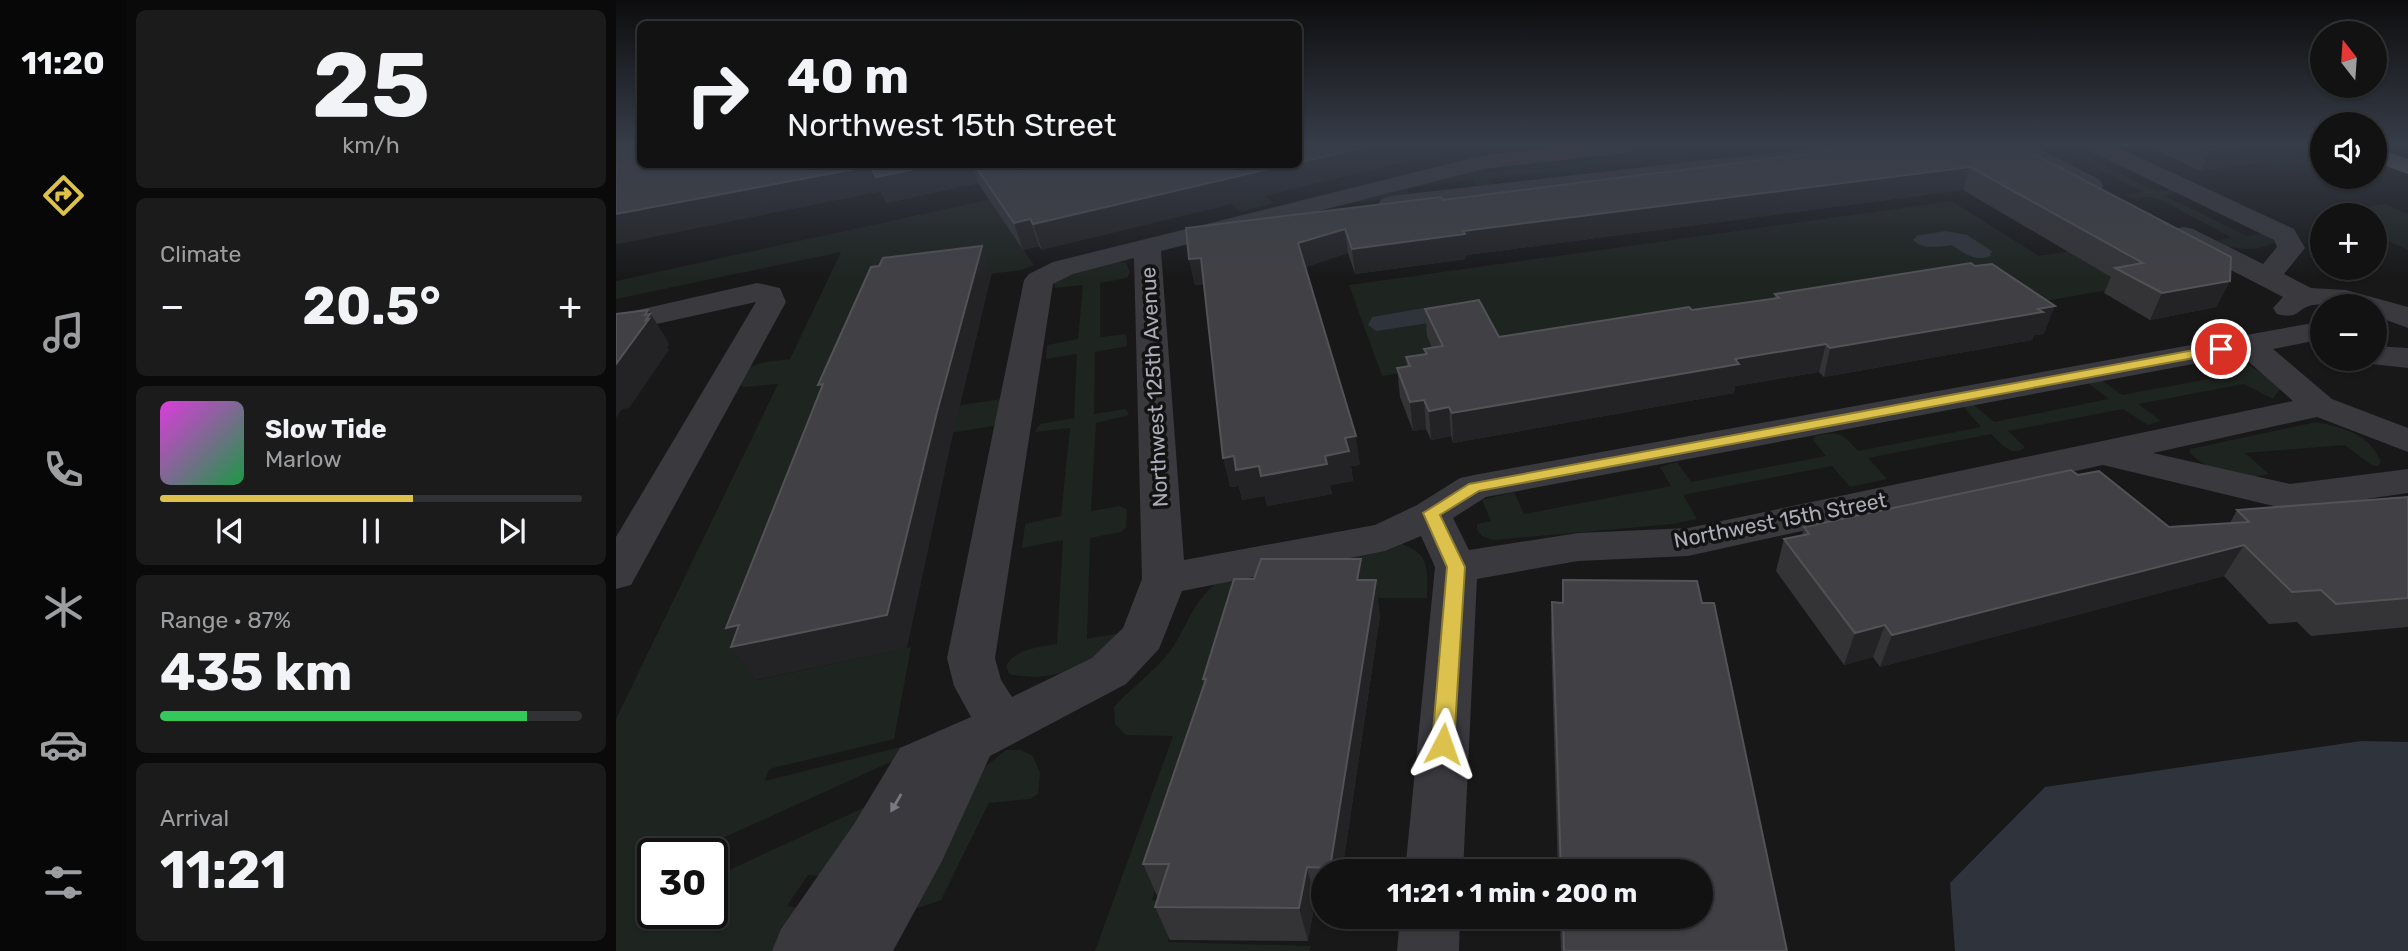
<!DOCTYPE html>
<meta charset="utf-8">
<style>
body{margin:0;font-family:Rubik,sans-serif;background:#1b1b1c;color:#f1f3f6;height:100vh;display:flex;flex-direction:column;font-size:26px;white-space:nowrap}
*{box-sizing:border-box;margin:0}
p{font-size:23px;color:#9c9ea0}
.icon{flex:none;width:38px;height:38px;fill:none;stroke:currentColor;stroke-width:2;stroke-linecap:round;stroke-linejoin:round}
.map{position:relative;flex:1;overflow:hidden}
.drawer{display:flex;flex-direction:column;gap:10px;padding:10px;background:#0a0a0a;width:490px}
.drawer>*{flex:none}
.banner{position:absolute;left:21px;top:21px;width:665px;height:147px;border-radius:10px;box-shadow:0 2px 5px #0004,0 0 0 2px #313233;background:#121213;color:#f1f3f6;overflow:hidden}
.needle{width:46px;rotate:343deg}
.tools{position:absolute;left:1694px;top:21px;display:grid;gap:14px}
.tools a{display:grid;place-items:center;width:77px;height:77px;border-radius:50%;background:#121213;box-shadow:0 2px 5px #0004,0 0 0 2px #313233;font-size:35px}
.speed{position:absolute;left:21px;top:838px;display:flex;gap:14px;font-size:35px;font-weight:700;text-align:center}
.speed>*{display:grid;place-content:center;width:91px;height:91px;border-radius:50%;background:#121213;box-shadow:0 2px 5px #0004,0 0 0 2px #313233;line-height:1}
.speed .limit{border:4px solid #111;border-radius:10px;background:#fff;color:#111}
.pin{position:absolute;display:grid;place-items:center;width:60px;height:60px;color:#fff;margin:-30px;border:4px solid #fff;border-radius:50%;box-shadow:0 2px 7px #0007}
.me{position:absolute;width:77px;margin:-38px;rotate:4deg;stroke-linejoin:round;filter:drop-shadow(0 0 5px #0008)}
.turn{display:flex;align-items:center;gap:24px;height:147px;padding:0 35px;font-size:32px}
.turn .icon{width:91px;height:91px;stroke-width:2.5}
.turn b{display:block;font-size:49px;line-height:60px}
.big{font-size:52px;font-weight:700;line-height:1.1}
.drawer .card{flex:1;display:flex;flex-direction:column;justify-content:center;gap:10px;min-width:0;padding:0 24px;border-radius:10px;background:#1b1b1c}
.drawer .dial{align-items:center;gap:0}
.dial b{font-size:91px;line-height:1}
.song{display:flex;align-items:center;gap:21px}
.cover{width:84px;height:84px;border-radius:10px;background:linear-gradient(135deg,hsl(300 70% 55%),hsl(140 70% 35%))}
.played{height:7px;border-radius:4px;background:linear-gradient(90deg,#dcc24d 60%,#313233 60%)}
.keys{display:flex;justify-content:space-around;direction:ltr}
.heat{display:flex;justify-content:space-between;align-items:center;font-size:38px;direction:ltr}
.charge{height:10px;border-radius:5px;background:linear-gradient(90deg,#34c759 87%,#313233 0)}
.trip{position:absolute;left:695px;top:859px;width:402px;height:70px;border-radius:35px;background:#121213;box-shadow:0 2px 5px #0004,0 0 0 2px #313233;font-weight:700;line-height:70px;text-align:center}
main{display:flex;flex:1;min-height:0}
.dock{display:flex;flex-direction:column;width:126px;justify-content:space-around;align-items:center;background:#070708;color:#9c9ea0}
.dock .icon{width:49px;height:49px}
.dock .on{color:#dcc24d}
.dock b{font-size:32px;color:#f1f3f6}
.map>svg:first-child{display:block}
.green{fill:#1e2420}
.water{fill:#2f343c}
.lines{fill:none;stroke-linecap:round;stroke-linejoin:round}
.street{fill:#39393e;fill-rule:evenodd}
.highway{fill:#66676e;fill-rule:evenodd}
.wall{fill:#343437}
.shaded-wall{fill:#232325}
.building{fill:#414145;stroke:#525257;stroke-width:2}
.oneway{fill:#787981}
.route{fill:#dcc24d;stroke:#8f7e32;stroke-width:2}
.labels{text-anchor:middle;dominant-baseline:central;stroke-width:7;stroke-linejoin:round;paint-order:stroke}
.street-label{font-size:21px;fill:#acadb8;stroke:#131314}
</style>
<main>
<nav class="dock">
<b>11:20</b>
<svg class="icon on" aria-label="directions" viewBox="0 0 24 24"><path d="M12 3l9 9-9 9-9-9zM9 14v-3h6M13 9l2 2-2 2"/></svg>
<svg class="icon" aria-label="music" viewBox="0 0 24 24"><path d="M9 18V5l10-2v13"/><circle cx="6" cy="18" r="3"/><circle cx="16" cy="16" r="3"/></svg>
<svg class="icon" aria-label="phone" viewBox="0 0 24 24"><path d="M5 4h4l2 5-3 2q2 4 5 5l2-3 5 2v4C11 20 4 13 5 4z"/></svg>
<svg class="icon" aria-label="climate" viewBox="0 0 24 24"><path d="M12 3v18M4 7l16 10M4 17L20 7"/></svg>
<svg class="icon" aria-label="car" viewBox="0 0 24 24"><path d="M5 17H2v-5l4-1 3-4h7l3 4 3 1v5h-3M9 17h6M6 11h13"/><circle cx="7" cy="17" r="2"/><circle cx="17" cy="17" r="2"/></svg>
<svg class="icon" aria-label="filters" viewBox="0 0 24 24"><path d="M4 7h16M4 17h16"/><circle cx="9" cy="7" r="2"/><circle cx="15" cy="17" r="2"/></svg>
</nav>
<section class="drawer">
<div class="card dial"><b>25</b><p>km/h</p></div>
<div class="card"><p>Climate</p>
<div class="heat"><a>−</a><b class="big">20.5°</b><a>+</a></div>
</div>
<div class="card">
<div class="song"><i class="cover"></i><div><b>Slow Tide</b><p>Marlow</p></div></div>
<div class="played"></div>
<div class="keys"><svg class="icon" aria-label="previous" viewBox="0 0 24 24"><path d="M18 5L8 12l10 7zM5 5v14"/></svg><svg class="icon" aria-label="pause" viewBox="0 0 24 24"><path d="M8 5v14M16 5v14"/></svg><svg class="icon" aria-label="next" viewBox="0 0 24 24"><path d="M6 5l10 7-10 7zM19 5v14"/></svg></div>
</div>
<div class="card"><p>Range · 87%</p><b class="big">435 km</b><div class="charge"></div></div>
<div class="card"><p>Arrival</p><b class="big">11:21</b></div>
</section>
<div class="map">
<svg width="1792" height="951" viewBox="0 0 1792 951">
<rect width="100%" height="100%" fill="#181819"/>
<g class="green">
<path d="M1036,146h8l7,5 28,-3 -2,-2h79l-15,2 10,7 -13,1 -10,-8 -59,8 8,7 -21,3 -8,-7 -85,10 6,7 -11,1 -7,-7 -77,9 5,8 -17,2 -6,-9 -65,8 3,9 -4,1 -58,5 132,-37 5,7 63,-8 -5,-7 12,-1 6,7 87,-10 -7,-7z"/>
<path d="M1434,146h12l15,7 20,-3 3,3 -15,3 71,35 17,-2 5,4 -13,3 82,40 16,-3 12,9c-19,11 -42,8 -61,-1l17,-4c-17,-8 -66,-37 -80,-40 -10,-1 -16,6 -25,-2l17,-3 -70,-36 -17,2 -7,-3 14,-2z"/>
<path d="M1653,146l45,18 -40,5 -14,-6z"/>
<path d="M531,165h111l6,30 10,8 -33,9 -34,-30 -198,47 25,36 -12,5 -127,15 54,122 53,-8 -4,26 -54,9 -187,246 154,-33 -17,92 -125,30 -4,12 152,-38 -13,13 -217,98h-34v60h59v-36l162,-75 -44,74 -22,-2 -21,31 23,3 -28,42h-166v-232l162,-335 -35,3 -6,-6c12,-20 31,-19 53,-22l51,-107 -225,47v-18z"/>
<path d="M1336,201l87,55 58,-9 22,41 -79,14 -39,-26 -619,100 -33,-91z"/>
<path d="M1770,204l22,10v36l-33,-15v-20h-43l-7,-3z"/>
<path d="M499,261l11,2 4,9 -3,6 -27,5v54l26,-3 1,12 -32,6 -1,62 32,-5 3,6 -33,8 -5,88 29,-5 7,4 -1,18 -5,4 -31,6 -3,101 34,-6v9c-39,23 -64,42 -112,32l-3,-8c9,-17 33,-19 51,-22l6,-104 -41,8 3,-24 36,-8 9,-88 -35,4 5,-8 34,-6 3,-64 -31,5 1,-14 31,-6 5,-54 -29,3 2,-10z"/>
<path d="M1604,354c20,5 48,19 60,35l-7,10 -29,-15 -106,20 23,17 -13,4 -25,-16 -115,22 17,16c-13,12 -24,-4 -34,-13l-123,24 19,21 -37,8 -18,-21 -149,29 14,24 -24,5 -180,16 -11,-4 -5,-6v-6l14,-3 -9,-21 32,-8 10,22 147,-28 -11,-19 17,-5 14,20 135,-26 -13,-16 2,-4c25,-5 26,-4 43,15l123,-24 -20,-23 13,1 20,17 115,-23 -21,-16 8,-7 26,19 108,-20 -21,-17z"/>
<path d="M1700,422c26,5 55,13 65,40l-4,4 -6,-1 -26,-20 -100,8 24,21c-27,7 -60,-2 -79,-21v-4z"/>
<path d="M780,542c35,11 31,23 31,56h-61l-166,163 -48,139 25,3 -9,39 143,4 -2,5h-214l78,-215 -47,-1 -11,-11 -1,-17c15,-17 32,-29 47,-45 25,-25 27,-60 60,-82z"/>
<path d="M390,750h15l12,6 7,17 -2,21 -8,5 -41,4 -48,97 -24,8 3,-31 50,-98z"/>
</g>
<g class="water">
<path d="M1330,231l21,4 26,17 -3,1 1,3c-15,6 -27,-2 -39,-11 -14,2 -29,5 -39,-5l4,-3 -2,-1z"/>
<path d="M808,308l5,15 -53,8 -8,-6 4,-8z"/>
<path d="M1745,741l47,1v209h-453l-5,-68 95,-96z"/>
</g>
<g class="lines">
<g class="street">
<path d="M953,146h67l-3,5 -8,2 -141,16 -323,82 23,309 191,-35 42,-20 43,-27 14,-3 833,-151 11,2 4,6 -4,8 -45,9 59,50 76,29v24l-91,-35 -164,36 137,31 118,-15v24l-118,17 -187,-45 -415,91 -110,5 -101,18 -14,293h-58l30,-305 -14,-31 -36,15 -203,40 -23,58 -33,35 -136,72 -48,105 -49,90h-121l9,-22 73,-105 46,-76 71,-31 -17,-31 -7,-28 77,-378 5,-6 24,-12 431,-107zM518,258l8,321 -19,49 -31,30 -80,39 -11,-17 -6,-22 58,-374 20,-10zM1625,355l52,46 -605,127 -110,5 -109,17 -16,-32 33,-21z"/>
<path d="M1214,146h65l-3,5 -8,2 -493,59 -9,-3 -4,-5 4,-5 9,-3z"/>
<path d="M1391,146h27l66,34 3,5 -3,5 -9,2 -9,-2 -72,-39z"/>
<path d="M1471,146h28l179,83 11,19 -21,26 27,14 35,2 62,17v21l-33,-12v-10c-20,0 -43,-4 -62,-1 -17,3 -12,15 -36,9l-4,-6 10,-11 -108,-56 -4,-6 4,-6 9,-2 9,2 70,35 14,-17 -3,-7 -184,-89z"/>
<path d="M141,283l23,5 6,14 -155,283 -15,4v-52l140,-235 -140,31v-18z"/>
<path d="M1759,346l33,2v20l-45,-5 -2,-4h14z"/>
<path d="M784,917h60l-1,34h-62z"/>
</g>
<path class="highway" d="M1759,147l33,12v15l-33,-12z"/>
</g>
<g class="wall">
<path d="M0,145l24,19h497l-95,86 -3,-4 -16,4 -45,-67 -92,20 -5,-12 -265,53z"/>
<path d="M1401,145l213,136 -14,26 -66,13 -46,-27 7,-16 -148,-87 -497,65v4l-111,15 -7,-21 -43,14 55,198 -9,1 2,15 -23,4 2,9 -65,12 -2,-10 -23,4 -3,-14 -9,1 -26,-203 -9,1 -6,-26 254,-59z"/>
<path d="M1530,145h126l-8,17 -63,9z"/>
<path d="M1159,294l269,40 -10,1 -2,5 -208,37 -5,-5 -84,14 -1,7 -281,50 -2,-7 -20,4 -5,-11 -13,2 -13,-34 -3,-29 10,-1 -1,-10 19,-3 -1,-5 8,-1 -5,-12 -2,-27 74,28 275,-39z"/>
<path d="M1462,475l91,52 61,-4 7,-13 171,-13v130l-97,9 -14,-14 -28,2 -45,-48 -344,91 -7,-10 -29,8 -68,-94 8,-32 18,-4 2,-8z"/>
<path d="M747,580l17,35 -38,257h-19v29h-8l-7,40 -138,-1 -15,-33 3,-9 -15,-34 61,-180 -1,-5z"/>
<path d="M947,580l139,23 85,348h-226l-1,-34h141v-45h-143l-7,-235 1,-35 10,1z"/>
</g>
<g class="shaded-wall">
<path d="M757,145h102l-433,105 -9,-26 257,-60h8v-1z"/>
<path d="M1628,145h28l-8,17 -63,9 9,-21z"/>
<path d="M356,164l6,19 -92,20 -5,-12 -265,53v-30l255,-48z"/>
<path d="M1354,167l-7,23 -497,65v4l-111,15 -3,-25 111,-18z"/>
<path d="M414,219l9,27 -16,4 -9,-27z"/>
<path d="M729,229l3,24 -47,16 -3,-26z"/>
<path d="M366,246l10,27 -41,170 -44,205 -151,32 -25,-33 8,-1 -13,-18 211,-216z"/>
<path d="M585,258l5,25 -11,2 -6,-26z"/>
<path d="M1614,281l-14,26 -66,13 12,-27z"/>
<path d="M1439,306l-11,28 -10,1 -2,5 -208,37 6,-29z"/>
<path d="M32,310l20,31 1,4 -2,3 2,2 -40,58 -7,1 -6,9v-54z"/>
<path d="M1210,344l-7,28 -84,14 -1,7 -281,50 -1,-30 283,-54z"/>
<path d="M808,400l2,29 -13,2 -3,-29z"/>
<path d="M833,407l2,29 -20,4 -2,-29z"/>
<path d="M740,436l4,29 -9,1 2,15 -23,4 2,9 -65,12 -2,-10 -23,4 -3,-14 -9,1 -7,-29 11,-2 25,10 66,-10 20,-18z"/>
<path d="M1628,545l-20,31 -344,91 12,-32z"/>
<path d="M745,559l4,35 -8,-14z"/>
<path d="M760,580l4,35 -38,257h-12v-4z"/>
<path d="M1269,625l-12,32 -29,8 11,-32z"/>
<path d="M691,867l8,34 -7,40 -9,-33z"/>
</g>
<g class="building">
<path d="M0,145h24v19h300l-64,13 -5,-11 -255,48z"/>
<path d="M682,145h75l-75,18z"/>
<path d="M1264,145h137l214,112 -1,24 -68,12 -47,-25 28,-5 -173,-96 -507,64 2,3 -113,15 -7,-20 -47,14 58,193 -11,2 4,13 -24,5 2,8 -66,12 -2,-10 -23,4 -2,-14 -11,2 -22,-200 -12,1 -3,-31 255,-31 2,3z"/>
<path d="M1584,145h44l-34,5z"/>
<path d="M358,164h163l2,3 10,-3h141l-257,60 -3,-5 -16,4z"/>
<path d="M366,246l-45,166 -50,203 -156,32 8,-22 -13,3 97,-244 -5,1 53,-118 8,-1 4,-8z"/>
<path d="M1355,263l4,3 17,-2 63,42 -17,3 5,3 -213,36 -4,-4 -91,15 4,5 -287,49 -3,-6 -20,4 -5,-11 -14,2 -13,-34 13,-2 -4,-9 21,-3 -3,-5 19,-3 -18,-37 54,-9 20,37 190,-30 3,3 87,-12 -4,-4z"/>
<path d="M32,310l-3,5 5,-1 -4,6 3,-1 -33,45v-50z"/>
<path d="M1455,470l7,5 21,-4 70,56 80,-5 -12,-12 171,-13v101l-72,6 -15,-14 -29,2 -48,-47 -352,90 -7,-10 -30,8 -71,-94 25,-5 -5,-7z"/>
<path d="M645,559h100l-4,21h19l-46,288 -23,-1 -8,41 -144,-1 14,-43h-26l63,-185h-3l31,-100h20z"/>
<path d="M947,580l134,1 5,22h12l73,348h-223l-1,-34h138v-45h-140l-9,-270 11,1z"/>
</g>
<defs><path id="oneway-solid" d="M-6-.8H1V-3.2L6.5 0L1 3.2V.8H-6Z" transform="scale(1.75)"/></defs>
<use class="oneway" href="#oneway-solid" transform="translate(280 803) rotate(120)"/>
<linearGradient id="sky" x2="0" y2="1"><stop stop-color="#0d0d0e"/><stop offset="0.52" stop-color="#373d49"/><stop offset="1" stop-color="#373d49" stop-opacity="0"/></linearGradient>
<rect width="1792" height="279" fill="url(#sky)"/>
<path class="route" d="M1605,345l7,4 -2,3 -747,139 -39,24 25,52 -11,177 -3,6 -8,3 -7,-3 -4,-6 15,-177 -24,-54 46,-29z"/>
<g class="labels">
<g class="street-label">
<text transform="translate(538 387) rotate(-93)">Northwest 125th Avenue</text>
<text transform="translate(1164 520) rotate(-11)">Northwest 15th Street</text>
</g>
</g>
</svg>
<div class="tools">
<a><svg class="needle" viewBox="-14 -14 28 28"><path d="M0-13l5 13h-10z" fill="#e53935"/><path d="M0 13l5-13h-10z" fill="#9c9ea0"/></svg></a>
<a><svg class="icon" aria-label="sound" viewBox="0 0 24 24"><path d="M4 9h4l5-4v14l-5-4H4zM17 9q2 3 0 6"/></svg></a>
<a>+</a>
<a>−</a>
</div>
<div class="speed"><div class="limit">30</div></div>
<div class="pin" style="left:1605px;top:349px;background:#d93025"><svg class="icon" aria-label="arrive" viewBox="0 0 24 24"><path d="M6 21V4h12l-3 4 3 4H6"/></svg></div>
<svg class="me" style="left:827px;top:744px" viewBox="-20 -20 40 40"><path d="M0-17L14 15 0 8-14 15z" fill="#dcc24d" stroke="#fff" stroke-width="4"/></svg>
<div class="trip">11:21 · 1 min · 200 m</div>
<div class="banner">
<div class="turn"><svg class="icon" aria-label="right" viewBox="0 0 24 24"><path d="M7 20v-9h11M14 6l5 5-5 5"/></svg><div><b>40 m</b>Northwest 15th Street</div></div>
</div>
</div>
</main>
